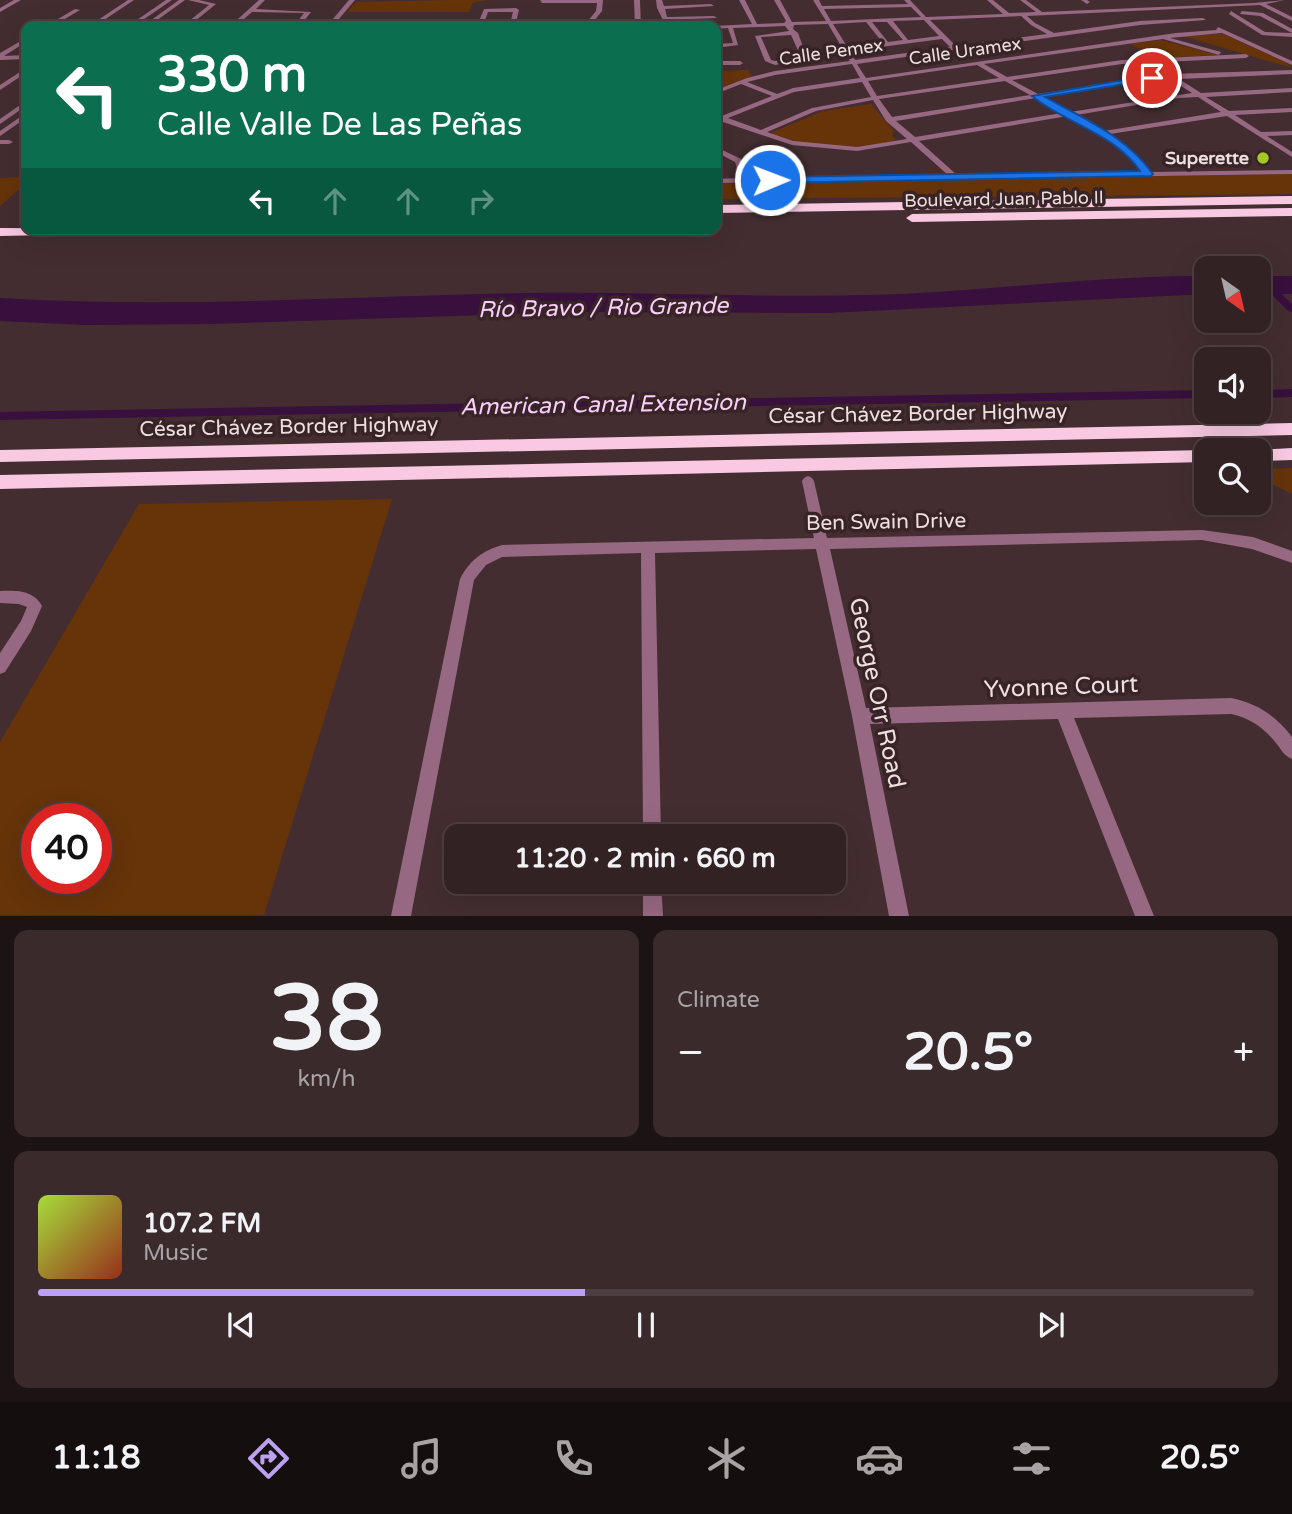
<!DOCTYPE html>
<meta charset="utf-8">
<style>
body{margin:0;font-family:"Varela Round",sans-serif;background:#3a2a2c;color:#f1f3f6;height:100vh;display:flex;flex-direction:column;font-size:26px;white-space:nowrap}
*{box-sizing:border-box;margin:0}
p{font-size:23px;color:#a8a4a6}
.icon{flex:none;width:38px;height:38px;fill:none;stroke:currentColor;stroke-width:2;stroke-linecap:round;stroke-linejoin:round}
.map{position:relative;height:916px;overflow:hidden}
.drawer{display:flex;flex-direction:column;gap:14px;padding:14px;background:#1c1314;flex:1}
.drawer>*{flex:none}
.banner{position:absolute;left:21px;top:21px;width:700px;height:214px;border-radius:14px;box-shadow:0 7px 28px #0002,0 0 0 2px #4d3f41;background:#0b6e4f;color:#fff;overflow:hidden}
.needle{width:46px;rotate:146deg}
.tools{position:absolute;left:1194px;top:256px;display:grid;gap:14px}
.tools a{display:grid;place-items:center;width:77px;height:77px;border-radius:14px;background:#322224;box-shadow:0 7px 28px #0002,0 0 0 2px #4d3f41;font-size:35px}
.speed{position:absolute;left:21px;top:803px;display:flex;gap:14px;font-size:35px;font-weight:700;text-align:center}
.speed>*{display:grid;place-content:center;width:91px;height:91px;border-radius:50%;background:#322224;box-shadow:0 7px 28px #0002,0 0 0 2px #4d3f41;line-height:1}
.speed .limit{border:10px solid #d22;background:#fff;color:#111}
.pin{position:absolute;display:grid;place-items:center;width:60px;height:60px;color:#fff;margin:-30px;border:4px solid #fff;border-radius:50%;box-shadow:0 2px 7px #0007}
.me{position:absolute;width:77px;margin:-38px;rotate:89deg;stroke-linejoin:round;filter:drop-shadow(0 0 5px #0008)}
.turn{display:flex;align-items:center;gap:24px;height:147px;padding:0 21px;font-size:32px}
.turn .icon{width:91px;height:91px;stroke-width:2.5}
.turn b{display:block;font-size:49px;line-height:60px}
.lanes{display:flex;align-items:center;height:66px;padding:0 21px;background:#0003;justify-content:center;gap:35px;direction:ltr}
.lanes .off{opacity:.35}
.big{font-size:52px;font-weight:800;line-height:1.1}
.drawer .tile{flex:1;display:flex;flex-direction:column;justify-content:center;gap:10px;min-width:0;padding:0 24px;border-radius:14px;background:#3a2a2c}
.drawer .dial{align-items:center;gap:0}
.dial b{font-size:91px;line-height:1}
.song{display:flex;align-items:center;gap:21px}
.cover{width:84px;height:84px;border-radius:10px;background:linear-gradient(135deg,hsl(80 70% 55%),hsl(10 70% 35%))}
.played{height:7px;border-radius:4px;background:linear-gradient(90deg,#bca0f2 45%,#4d3f41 45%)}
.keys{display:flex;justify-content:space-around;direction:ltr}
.heat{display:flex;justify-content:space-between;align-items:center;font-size:38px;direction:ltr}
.drawer .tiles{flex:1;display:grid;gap:14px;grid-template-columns:1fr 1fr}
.tile:last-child{grid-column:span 2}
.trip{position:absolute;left:444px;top:824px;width:402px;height:70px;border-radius:14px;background:#322224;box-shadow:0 7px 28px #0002,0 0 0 2px #4d3f41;font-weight:800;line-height:70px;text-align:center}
.tab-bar{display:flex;height:112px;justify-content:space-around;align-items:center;background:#140e0e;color:#a8a4a6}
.tab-bar .icon{width:49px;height:49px}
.tab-bar .current{color:#bca0f2}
.tab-bar b{font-size:32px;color:#f1f3f6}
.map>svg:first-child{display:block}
.green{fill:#673409;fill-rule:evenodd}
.water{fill:#390f3d}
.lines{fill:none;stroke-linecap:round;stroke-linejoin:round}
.canal{fill:#390f3d;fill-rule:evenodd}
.minor{fill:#976881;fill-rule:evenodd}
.highway{fill:#f8c9e1;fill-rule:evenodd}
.route{fill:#1a73e8;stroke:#114b97;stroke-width:2}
.poi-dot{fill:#a4c824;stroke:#382326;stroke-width:2.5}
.labels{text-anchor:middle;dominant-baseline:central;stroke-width:7;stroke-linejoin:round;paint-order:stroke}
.far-street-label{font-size:18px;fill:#eddee0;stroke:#382326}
.far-poi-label{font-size:18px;font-weight:bold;fill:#eddee0;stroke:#382326;text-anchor:end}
.street-label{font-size:21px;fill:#eddee0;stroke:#382326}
.water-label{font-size:23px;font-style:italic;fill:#f8cffb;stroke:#382326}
.near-street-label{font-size:24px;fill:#eddee0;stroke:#382326}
</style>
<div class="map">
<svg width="1292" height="916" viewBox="0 0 1292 916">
<rect width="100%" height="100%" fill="#432d30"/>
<g class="green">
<path d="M452,0h38l-17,2 -4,10h-122l9,-10z"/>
<path d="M1223,34l62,28 7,6 -109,-32z"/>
<path d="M1161,40l57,15 -60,3 -28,-14z"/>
<path d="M748,70l4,6 -36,14v-19z"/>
<path d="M871,104l23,27 -2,4 4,5c-31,10 -98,11 -125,-7l52,-22z"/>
<path d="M1292,174v20l-576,5v-16z"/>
<path d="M26,177v6l-26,23v-28z"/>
<path d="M1292,468v26l-34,-17v-8z"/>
<path d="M392,499l-128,416h-264v-173l139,-238zM37,819h59v59h-59z"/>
</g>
<g class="water">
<path d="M1206,276v18l-377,19 -251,-1 -366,12 -127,1 -85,-4v-23c176,11 352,-2 527,-5 113,-2 227,5 340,2 113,-2 225,-20 339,-19z"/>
<rect x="1258" y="276" width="34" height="18"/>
</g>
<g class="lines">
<g class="canal">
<path d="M1266,281l3,1 23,22v8l-4,-1 -25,-25v-4z"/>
<path d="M1292,389v8l-34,1v-8z"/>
<path d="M1206,390v8l-1206,22v-8z"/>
</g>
<g class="minor">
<path d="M14,0h7l-21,12v-4z"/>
<path d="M128,0h6l-39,26h-6z"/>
<path d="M166,0h6l-38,26h-6z"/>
<path d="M179,0h6l-36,26h-6z"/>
<path d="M188,0h11l17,4 -27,22h-6l26,-21z"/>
<path d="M259,0h6l-9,9 55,3 -11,14h-6l10,-13 -52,-1 -16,14h-6z"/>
<path d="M349,0h6l-22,26h-6z"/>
<path d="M540,0h63l-1,11 -12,15h-6l12,-15 1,-8h-55z"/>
<path d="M634,0h6l1,26h-6z"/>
<path d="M656,0h6l2,6 47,-2 3,2 -49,3 2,8 47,-1 3,2 -54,2 -6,-12z"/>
<path d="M739,0h6l12,24 27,-1 2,-2 -12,-21h6l12,22 34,-1 -13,-21h6l3,6 86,-2 -4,-4h6l16,17 77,-3 -16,-14h6l16,13 27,-1 -16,-12h6l16,12 212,-9 31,-3 -19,4 26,13v4l-32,-16 -233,11 8,7 19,10 86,-12 63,-3 3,2 -66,5 -181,25 2,2 -3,2 -5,-4 -96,14 9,14 310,-45 40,-3 2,-3 74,34v4l-70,-32 -52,5 51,14 -2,3 -56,-16 -179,25 23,13 115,-17 124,-6 3,2 -3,2 -124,6 -110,16 26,14 132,-20 122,-4v4l-113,5 22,14 91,-5v4l-86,5 23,14 63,-3v4l-57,3 26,17 31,-1v4l-25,1 25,16v5l-65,-41 -117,18c17,9 28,22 39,38l143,-2v4l-576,9v-4l24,-1 -5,-16 -19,-10v-5l25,12 7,19 200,-3 -37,-33 -54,9 -65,-6 -75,-25 2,-3 53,-21 -31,-12 -25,10v-4l31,-12 28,-7 75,-10 -22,-37 -34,1 -1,4 5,4 9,25 -3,2 -29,5 -10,-4 -10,-25 34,-5 -4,-5 -52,2 5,17 -22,3v-4l17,-1 -5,-15 -12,1 -2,-3 38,-2zM911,7l10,10 -90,4 -7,-12zM1021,16l10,9 16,9 -91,12 -26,-26zM924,20l15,16 -31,4 -15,-19zM866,22l17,21 -35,5 -15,-24zM872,22h15l16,18 -15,2zM791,35l10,22 -26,4 -4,-1 -10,-23zM942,39l8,8 -95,13 -5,-9zM852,64l8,14 -67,10 -16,6 -30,-12 28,-7zM977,65l22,13 -122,18 -9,-15zM1170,79l22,14 -122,19 -27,-15 109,-17zM1005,81l25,14 -138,22 -13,-18zM862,82l9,15 -59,11 -51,22 -33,-12 66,-26zM1198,97l23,15 -117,19 -28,-16 103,-17zM1036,98l26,15 -147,24 -19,-16zM873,100l13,21 21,18 -50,8 -64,-6 -26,-9 49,-21zM1068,116c28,16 55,29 74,56l-185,3 -38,-34z"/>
<path d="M1081,0h6l3,2 -3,2z"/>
<path d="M516,8l3,2 -4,16h-8l3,-2 3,-12h-25l-5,14h-6l7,-17z"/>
<path d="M75,9l5,1 -27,16h-7z"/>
<path d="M1231,11l34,21 27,1v4l-30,-2 -33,-21z"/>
<path d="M1242,11l21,2 29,16v4l-32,-17 -20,-2z"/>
<path d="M347,19h82l3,2 -3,2 -84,-1z"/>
<path d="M26,38v4l-22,14 22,-1v4l-26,1v-7z"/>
<path d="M716,61h24l3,2 -3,2h-24z"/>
<path d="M26,68v5l-26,17v-5z"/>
<path d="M26,101v5l-26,18v-5z"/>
<path d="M26,113v5l-26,18v-5z"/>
<path d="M0,140h9l4,2 -4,2h-9z"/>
<path d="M808,476l4,2 2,3 13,57 375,-8 51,7 39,14v12l-40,-14 -50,-9 -372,9 36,159 365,-10c26,5 45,18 61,39v22c-8,-3 -11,-10 -16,-16 -12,-15 -26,-25 -45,-29l-157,4 80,198h-19l-77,-197 -188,5 39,192h-20l-37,-200 -36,-167 -161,4 6,283h-18l-2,-283 -139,4 -16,8 -12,15 -63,336h-20l69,-337c10,-19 22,-28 42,-34l312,-7 -12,-57 2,-3z"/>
<path d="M0,591c16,-1 34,-1 42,15l-11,25 -26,41 -5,2v-21l21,-32 6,-14 -8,-3 -19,-1z"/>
<path d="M643,882h18l2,34h-20z"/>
</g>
<g class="highway">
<path d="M1292,196v8l-576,9v-8z"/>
<path d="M1292,208v8l-380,6 -6,-4 6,-4z"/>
<path d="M0,228l148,1 -6,4 -142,3z"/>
<path d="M1292,423v12l-1292,27v-12z"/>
<path d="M1292,448v12l-34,1v-11h-4z"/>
<path d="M1206,450v12l-1206,27v-14z"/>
</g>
</g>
<path class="route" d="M1152,75l3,4 -110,18c39,22 81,39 108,77l-2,2 -381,7 -5,-3 5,-3 370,-6c-26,-38 -74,-47 -108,-75z"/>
<circle class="poi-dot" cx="1263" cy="158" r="7"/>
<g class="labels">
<g class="far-street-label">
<text transform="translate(965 51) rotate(-8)">Calle Uramex</text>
<text transform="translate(831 52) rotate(-8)">Calle Pemex</text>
<text transform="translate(1004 199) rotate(-1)">Boulevard Juan Pablo II</text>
</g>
<g class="far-poi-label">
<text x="1249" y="158">Superette</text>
</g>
<g class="street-label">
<text transform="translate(918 414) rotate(-1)">César Chávez Border Highway</text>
<text transform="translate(289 427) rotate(-1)">César Chávez Border Highway</text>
<text transform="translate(886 522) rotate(-1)">Ben Swain Drive</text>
</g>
<g class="water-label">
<text transform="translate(603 308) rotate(-1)">Río Bravo / Rio Grande</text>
<text transform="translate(603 405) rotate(-1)">American Canal Extension</text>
</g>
<g class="near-street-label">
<text transform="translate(1061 687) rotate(-2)">Yvonne Court</text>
<text transform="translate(877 693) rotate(78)">George Orr Road</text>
</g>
</g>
</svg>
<div class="tools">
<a><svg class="needle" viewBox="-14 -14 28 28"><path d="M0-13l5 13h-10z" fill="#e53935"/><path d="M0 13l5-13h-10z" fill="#a8a4a6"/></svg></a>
<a><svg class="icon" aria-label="sound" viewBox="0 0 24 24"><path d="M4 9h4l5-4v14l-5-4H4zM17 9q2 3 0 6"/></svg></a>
<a><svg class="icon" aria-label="search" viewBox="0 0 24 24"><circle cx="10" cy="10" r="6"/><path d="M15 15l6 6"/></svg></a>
</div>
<div class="speed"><div class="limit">40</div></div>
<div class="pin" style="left:1152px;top:78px;background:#d93025"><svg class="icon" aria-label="arrive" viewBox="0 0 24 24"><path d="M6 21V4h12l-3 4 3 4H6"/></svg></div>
<svg class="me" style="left:770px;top:180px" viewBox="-20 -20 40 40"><circle r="17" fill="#1a73e8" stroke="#fff" stroke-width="3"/><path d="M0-11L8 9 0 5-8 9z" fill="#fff"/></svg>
<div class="trip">11:20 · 2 min · 660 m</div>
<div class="banner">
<div class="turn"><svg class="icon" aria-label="left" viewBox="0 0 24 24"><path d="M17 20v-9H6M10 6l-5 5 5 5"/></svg><div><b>330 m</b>Calle Valle De Las Peñas</div></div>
<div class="lanes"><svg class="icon" aria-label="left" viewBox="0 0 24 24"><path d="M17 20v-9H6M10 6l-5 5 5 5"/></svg><svg class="icon off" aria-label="ahead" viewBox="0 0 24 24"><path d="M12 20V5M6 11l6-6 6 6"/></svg><svg class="icon off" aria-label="ahead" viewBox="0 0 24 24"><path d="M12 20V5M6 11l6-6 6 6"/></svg><svg class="icon off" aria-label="right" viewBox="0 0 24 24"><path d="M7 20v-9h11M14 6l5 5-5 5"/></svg></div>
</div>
</div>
<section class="drawer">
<div class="tiles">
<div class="tile dial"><b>38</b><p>km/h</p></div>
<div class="tile"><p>Climate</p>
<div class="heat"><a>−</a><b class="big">20.5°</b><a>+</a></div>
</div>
<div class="tile">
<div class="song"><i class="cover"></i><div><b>107.2 FM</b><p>Music</p></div></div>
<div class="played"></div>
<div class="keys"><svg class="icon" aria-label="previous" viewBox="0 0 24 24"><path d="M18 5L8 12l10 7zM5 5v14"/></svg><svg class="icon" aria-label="pause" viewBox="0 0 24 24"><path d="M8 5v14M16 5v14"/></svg><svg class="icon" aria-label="next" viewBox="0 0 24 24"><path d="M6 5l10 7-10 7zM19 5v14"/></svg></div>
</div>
</div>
</section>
<nav class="tab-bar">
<b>11:18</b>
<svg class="icon current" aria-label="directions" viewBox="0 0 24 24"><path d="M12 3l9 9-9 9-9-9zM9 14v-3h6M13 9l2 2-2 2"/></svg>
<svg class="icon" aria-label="music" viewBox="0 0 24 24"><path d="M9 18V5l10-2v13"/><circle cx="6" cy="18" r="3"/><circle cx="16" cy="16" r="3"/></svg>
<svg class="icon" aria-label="phone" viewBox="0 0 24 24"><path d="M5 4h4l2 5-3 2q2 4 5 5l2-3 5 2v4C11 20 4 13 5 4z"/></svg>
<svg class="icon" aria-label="climate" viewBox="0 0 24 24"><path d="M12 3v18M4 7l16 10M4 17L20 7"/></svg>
<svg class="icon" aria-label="car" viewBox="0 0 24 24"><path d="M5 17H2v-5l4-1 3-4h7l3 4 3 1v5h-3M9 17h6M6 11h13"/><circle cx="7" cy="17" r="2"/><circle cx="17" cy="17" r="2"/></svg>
<svg class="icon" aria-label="filters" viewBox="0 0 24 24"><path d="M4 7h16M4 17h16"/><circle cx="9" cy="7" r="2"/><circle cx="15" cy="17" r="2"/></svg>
<b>20.5°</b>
</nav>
